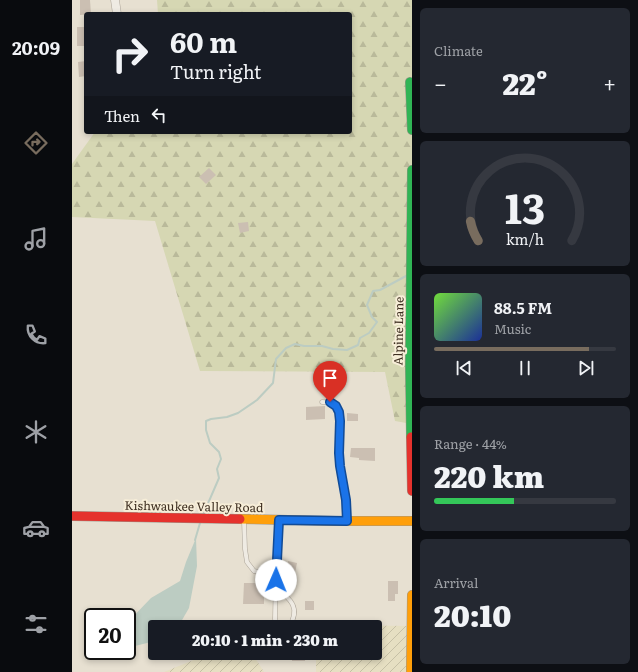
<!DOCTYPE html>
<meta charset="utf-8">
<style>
body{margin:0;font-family:Literata,serif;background:#242831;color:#f1f3f6;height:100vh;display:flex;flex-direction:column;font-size:15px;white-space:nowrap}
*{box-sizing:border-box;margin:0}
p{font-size:13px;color:#9ea1a6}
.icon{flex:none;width:22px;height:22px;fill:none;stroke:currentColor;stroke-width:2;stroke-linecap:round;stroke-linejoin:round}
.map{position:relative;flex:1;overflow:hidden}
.drawer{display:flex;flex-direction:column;gap:8px;padding:8px;background:#0d0f14;width:226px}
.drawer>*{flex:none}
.hud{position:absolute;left:12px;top:12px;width:268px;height:122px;border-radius:4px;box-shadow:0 2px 6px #0003;background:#171b24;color:#f1f3f6;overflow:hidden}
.speed{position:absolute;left:12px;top:608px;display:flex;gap:8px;font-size:20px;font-weight:700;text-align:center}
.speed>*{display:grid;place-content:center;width:52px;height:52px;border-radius:50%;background:#171b24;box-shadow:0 2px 6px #0003;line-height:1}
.speed .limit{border:2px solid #111;border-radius:6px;background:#fff;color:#111}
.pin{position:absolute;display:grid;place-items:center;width:34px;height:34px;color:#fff;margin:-41px -17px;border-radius:50% 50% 50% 0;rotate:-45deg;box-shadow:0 0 4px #0007}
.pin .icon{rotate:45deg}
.me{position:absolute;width:44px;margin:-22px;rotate:1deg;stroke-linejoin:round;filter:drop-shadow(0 0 3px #0008)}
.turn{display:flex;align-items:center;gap:14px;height:84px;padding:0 20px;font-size:18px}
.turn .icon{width:52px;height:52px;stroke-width:2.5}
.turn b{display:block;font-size:28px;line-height:34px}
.then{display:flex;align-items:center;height:38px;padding:0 20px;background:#0003;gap:8px;font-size:15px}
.big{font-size:30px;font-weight:800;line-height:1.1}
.drawer .card{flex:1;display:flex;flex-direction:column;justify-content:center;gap:6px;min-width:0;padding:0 14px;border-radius:6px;background:#242831}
.drawer .dial{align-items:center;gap:0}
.dial svg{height:104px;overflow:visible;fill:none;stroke:#363941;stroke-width:7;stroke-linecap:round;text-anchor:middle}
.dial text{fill:#f1f3f6;stroke:none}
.song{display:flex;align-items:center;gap:12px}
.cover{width:48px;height:48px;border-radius:6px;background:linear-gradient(135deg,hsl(100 70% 55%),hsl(230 70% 35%))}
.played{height:4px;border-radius:2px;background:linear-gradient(90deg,#786c5e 85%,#363941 85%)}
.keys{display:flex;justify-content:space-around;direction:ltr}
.heat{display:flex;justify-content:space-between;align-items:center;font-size:22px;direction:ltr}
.charge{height:6px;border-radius:3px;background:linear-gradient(90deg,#34c759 44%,#363941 0)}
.trip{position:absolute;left:76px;top:620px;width:234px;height:40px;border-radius:4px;background:#171b24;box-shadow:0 2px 6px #0003;font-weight:800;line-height:40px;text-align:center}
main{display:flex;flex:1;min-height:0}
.tabs{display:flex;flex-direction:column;width:72px;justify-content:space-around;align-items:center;background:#090b0e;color:#9ea1a6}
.tabs .icon{width:28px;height:28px}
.tabs .on{color:#786c5e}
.tabs b{font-size:18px;color:#f1f3f6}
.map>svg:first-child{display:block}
.farmland{fill:url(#farmland-furrows)}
.forest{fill:url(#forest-firs)}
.water{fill:#bcccc2}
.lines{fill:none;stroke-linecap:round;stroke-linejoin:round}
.stream{stroke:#bcccc2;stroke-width:2}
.building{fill:#cbbfb2}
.lane-casing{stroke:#ada599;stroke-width:5}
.street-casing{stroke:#ada599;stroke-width:9}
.fast-casing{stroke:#9c958a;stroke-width:10}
.slow-casing{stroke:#9c958a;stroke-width:10}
.jam-casing{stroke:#9c958a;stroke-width:10}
.lane{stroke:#efebe3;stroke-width:4}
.street{stroke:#efebe3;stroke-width:8}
.fast{stroke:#30b455;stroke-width:9}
.slow{stroke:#ff9f0a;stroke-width:9}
.jam{stroke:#e5322d;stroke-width:9}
.route-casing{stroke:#114b97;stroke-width:10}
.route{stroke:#1a73e8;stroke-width:7}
.labels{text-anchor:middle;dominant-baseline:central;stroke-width:4;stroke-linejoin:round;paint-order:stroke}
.street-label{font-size:12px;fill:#3d2e20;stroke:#f7eed8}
</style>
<main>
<nav class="tabs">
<b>20:09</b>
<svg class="icon on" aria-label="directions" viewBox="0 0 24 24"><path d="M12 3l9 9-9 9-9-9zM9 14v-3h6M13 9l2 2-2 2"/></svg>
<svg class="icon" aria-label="music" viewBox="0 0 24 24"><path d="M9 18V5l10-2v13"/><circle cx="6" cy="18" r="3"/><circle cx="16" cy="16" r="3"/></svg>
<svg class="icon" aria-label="phone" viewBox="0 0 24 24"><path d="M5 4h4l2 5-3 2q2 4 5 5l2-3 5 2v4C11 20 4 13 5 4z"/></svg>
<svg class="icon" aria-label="climate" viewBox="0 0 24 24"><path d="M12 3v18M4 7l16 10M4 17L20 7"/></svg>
<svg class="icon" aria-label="car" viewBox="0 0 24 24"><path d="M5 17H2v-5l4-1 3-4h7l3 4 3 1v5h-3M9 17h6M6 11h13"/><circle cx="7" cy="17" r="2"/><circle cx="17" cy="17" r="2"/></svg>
<svg class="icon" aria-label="filters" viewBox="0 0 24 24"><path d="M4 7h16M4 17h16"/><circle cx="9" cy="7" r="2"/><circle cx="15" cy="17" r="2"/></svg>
</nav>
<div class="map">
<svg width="340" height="672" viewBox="0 0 340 672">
<defs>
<pattern id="farmland-furrows" width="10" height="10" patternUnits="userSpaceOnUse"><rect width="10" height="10" fill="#e6dfc2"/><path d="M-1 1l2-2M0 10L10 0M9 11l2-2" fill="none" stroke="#c6c0a6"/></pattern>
<pattern id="forest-firs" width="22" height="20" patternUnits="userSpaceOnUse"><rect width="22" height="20" fill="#d6d7b3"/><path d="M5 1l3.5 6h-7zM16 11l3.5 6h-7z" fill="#b9b99a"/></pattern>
</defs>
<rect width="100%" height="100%" fill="#e7e0d1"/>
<g class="farmland">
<path d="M255,625l85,1v46h-96v-19h59v-26h-50z"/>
<path d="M139,653h41l12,19h-100z"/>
</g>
<path class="forest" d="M85,0h255v424l-17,-3 -10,-49 -185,-1 -45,-150 -83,-4v-53l23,-32h255v-118h-192z"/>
<path class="water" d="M124,538l1,28 -8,42 -11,19h-23v13l-4,2 -24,6v-25l24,-25 29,-17 6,-19z"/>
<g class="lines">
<g class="stream">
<path d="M131,515l16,-37 -2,-9 4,-10 -2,-7 -9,-9 -4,-13v-9l5,-2 16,-2 11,-4 19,-13 16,-17 3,-24 10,-11 9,-4 9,2h18l11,3 14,1 11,-5 2,-7 9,-5 8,-11 -5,-5 -5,-12 6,-14 7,-1 26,-14"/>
<path d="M123,540l5,-17"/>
</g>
</g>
<g class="building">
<path d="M8,0h10l1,14 -11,1z"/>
<rect x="5" y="27" width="9" height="19"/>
<path d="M14,61v15l-7,1 -1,-15z"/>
<path d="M137,168l7,7 -10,9 -7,-7z"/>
<path d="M176,222l1,9 -9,2 -2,-10z"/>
<path d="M253,406v13l-19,1v-13z"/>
<path d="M275,413l11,1v7h-11z"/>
<path d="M279,448h24v13l-16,-1v-2l-9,-1z"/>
<path d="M216,561l9,2 -2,10 -9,-1z"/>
<path d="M316,581h10v13h-3v7h-7z"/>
<path d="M172,583h20v21h-21z"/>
<rect x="233" y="601" width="9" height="9"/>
<rect x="220" y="653" width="13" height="8"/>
</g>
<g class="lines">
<g class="lane-casing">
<g id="lane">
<path d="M250,402c5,0 11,0 14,4 7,9 3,27 3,37 -1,16 3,31 6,46 2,10 2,21 2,31"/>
<path d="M172,521l1,28 2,13 7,9 8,2 14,-1"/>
<path d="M207,522l-3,50 -1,47 3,7 1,1"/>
<path d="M204,588c15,11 25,20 13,39"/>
</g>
</g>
<g class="street-casing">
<path id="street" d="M43,0l2,14"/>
</g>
<g class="fast-casing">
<g id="fast">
<path d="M338,82l2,48"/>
<path d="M339,437l-1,-71 2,-196"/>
</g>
</g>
<g class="slow-casing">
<g id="slow">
<path d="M168,519l95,2h77"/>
<path d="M339,672l1,-77"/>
</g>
</g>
<g class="jam-casing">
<g id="jam">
<path d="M339,437l1,54"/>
<path d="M0,516l168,3"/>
</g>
</g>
<use href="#lane" class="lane"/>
<use href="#street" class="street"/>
<use href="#fast" class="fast"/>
<use href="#slow" class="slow"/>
<use href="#jam" class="jam"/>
</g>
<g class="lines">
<g class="route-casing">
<path id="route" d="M204,580l3,-60 68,1 -1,-21 -6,-34 -1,-13 1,-32 -1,-9 -3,-6 -6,-4"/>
</g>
<use href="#route" class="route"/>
</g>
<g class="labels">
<g class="street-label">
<text transform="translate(326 331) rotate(-89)">Alpine Lane</text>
<text transform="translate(122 506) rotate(1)">Kishwaukee Valley Road</text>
</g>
</g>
</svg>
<div class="speed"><div class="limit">20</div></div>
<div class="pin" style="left:258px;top:402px;background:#d93025"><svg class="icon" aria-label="arrive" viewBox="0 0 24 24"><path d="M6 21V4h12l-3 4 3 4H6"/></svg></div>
<svg class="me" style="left:204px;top:580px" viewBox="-20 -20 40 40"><circle r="19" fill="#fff"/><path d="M0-13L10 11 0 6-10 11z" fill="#1a73e8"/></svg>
<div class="trip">20:10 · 1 min · 230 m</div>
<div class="hud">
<div class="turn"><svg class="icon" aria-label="right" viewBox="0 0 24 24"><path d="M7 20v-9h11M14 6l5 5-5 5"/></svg><div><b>60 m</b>Turn right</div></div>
<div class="then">Then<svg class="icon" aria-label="left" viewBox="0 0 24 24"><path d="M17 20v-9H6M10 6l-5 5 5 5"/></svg></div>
</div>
</div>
<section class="drawer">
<div class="card"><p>Climate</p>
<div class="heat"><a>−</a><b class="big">22°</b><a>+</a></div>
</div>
<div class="card dial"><svg viewBox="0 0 100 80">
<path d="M14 69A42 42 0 1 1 86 69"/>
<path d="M14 69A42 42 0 0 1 8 54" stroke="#786c5e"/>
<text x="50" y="56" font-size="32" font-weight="700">13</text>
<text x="50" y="72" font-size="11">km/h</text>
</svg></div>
<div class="card">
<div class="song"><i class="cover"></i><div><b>88.5 FM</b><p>Music</p></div></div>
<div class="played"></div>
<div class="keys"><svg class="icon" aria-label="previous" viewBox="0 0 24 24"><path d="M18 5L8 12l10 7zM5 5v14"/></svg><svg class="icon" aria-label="pause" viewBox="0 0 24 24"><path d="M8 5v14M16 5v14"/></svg><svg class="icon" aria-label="next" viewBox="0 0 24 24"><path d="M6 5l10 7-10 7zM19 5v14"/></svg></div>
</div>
<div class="card"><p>Range · 44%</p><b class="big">220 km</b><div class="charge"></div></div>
<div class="card"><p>Arrival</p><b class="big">20:10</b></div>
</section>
</main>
